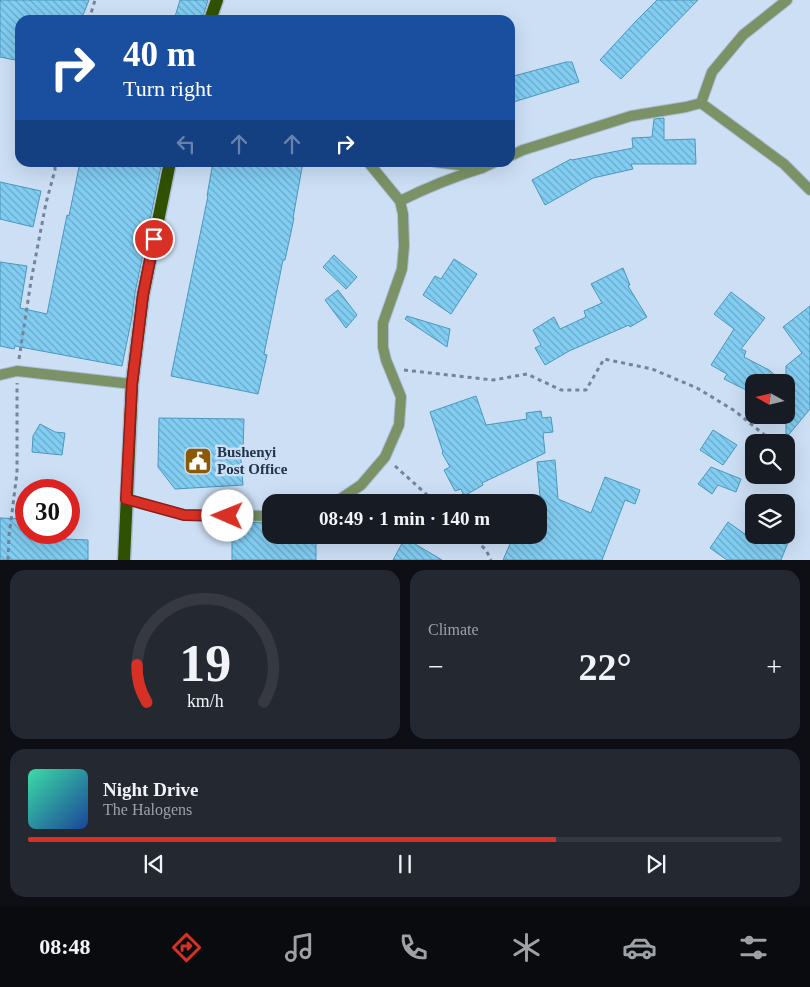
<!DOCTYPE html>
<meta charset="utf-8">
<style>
body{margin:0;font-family:"Times New Roman",serif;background:#242831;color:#f1f3f6;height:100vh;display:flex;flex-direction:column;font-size:19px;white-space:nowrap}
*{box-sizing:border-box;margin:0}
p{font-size:16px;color:#9ea1a6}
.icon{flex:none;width:28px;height:28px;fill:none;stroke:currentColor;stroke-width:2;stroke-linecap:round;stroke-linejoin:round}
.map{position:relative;height:560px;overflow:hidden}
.details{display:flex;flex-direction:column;gap:10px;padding:10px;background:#0d0f14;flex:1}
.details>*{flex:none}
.hud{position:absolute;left:15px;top:15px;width:500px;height:152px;border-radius:15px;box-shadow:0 5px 20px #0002;background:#1a4fa0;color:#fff;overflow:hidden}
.needle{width:32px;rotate:278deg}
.buttons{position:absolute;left:745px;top:374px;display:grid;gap:10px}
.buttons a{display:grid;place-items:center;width:50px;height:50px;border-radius:10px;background:#171b24;box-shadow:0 5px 20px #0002;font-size:25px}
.speed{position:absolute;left:15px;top:479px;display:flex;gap:10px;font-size:25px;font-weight:700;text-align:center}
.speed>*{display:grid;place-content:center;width:65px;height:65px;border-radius:50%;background:#171b24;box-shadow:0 5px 20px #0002;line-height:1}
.speed .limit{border:8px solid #d22;background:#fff;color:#111}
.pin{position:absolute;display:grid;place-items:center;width:42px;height:42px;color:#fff;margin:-21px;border:2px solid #fff;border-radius:50%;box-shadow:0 1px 5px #0007}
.me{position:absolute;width:55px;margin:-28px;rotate:271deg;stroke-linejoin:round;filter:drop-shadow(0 0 4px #0008)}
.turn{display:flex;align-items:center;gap:18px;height:105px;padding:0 25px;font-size:22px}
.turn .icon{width:65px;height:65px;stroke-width:2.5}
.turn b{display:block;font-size:35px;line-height:42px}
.lanes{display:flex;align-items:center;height:48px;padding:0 25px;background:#0003;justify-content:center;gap:25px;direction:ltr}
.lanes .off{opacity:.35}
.big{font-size:38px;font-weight:600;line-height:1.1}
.details .tile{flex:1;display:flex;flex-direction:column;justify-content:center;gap:8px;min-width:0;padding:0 18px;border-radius:15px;background:#242831}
.details .dial{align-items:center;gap:0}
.dial svg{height:130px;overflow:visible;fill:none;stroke:#363941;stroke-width:7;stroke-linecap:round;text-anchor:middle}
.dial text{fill:#f1f3f6;stroke:none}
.song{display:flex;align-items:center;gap:15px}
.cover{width:60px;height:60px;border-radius:8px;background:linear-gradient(135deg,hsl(160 70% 55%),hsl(220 70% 35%))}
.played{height:5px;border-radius:2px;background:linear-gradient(90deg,#d93025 70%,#363941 70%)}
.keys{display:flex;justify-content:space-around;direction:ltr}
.heat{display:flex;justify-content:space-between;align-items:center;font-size:28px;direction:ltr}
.details .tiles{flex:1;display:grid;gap:10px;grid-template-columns:1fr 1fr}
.tile:last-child{grid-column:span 2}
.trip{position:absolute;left:262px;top:494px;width:285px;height:50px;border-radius:15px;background:#171b24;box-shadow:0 5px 20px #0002;font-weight:600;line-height:50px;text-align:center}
.tab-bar{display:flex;height:80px;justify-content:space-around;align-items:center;background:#090b0e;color:#9ea1a6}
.tab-bar .icon{width:35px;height:35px}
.tab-bar .active{color:#d93025}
.tab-bar b{font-size:22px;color:#f1f3f6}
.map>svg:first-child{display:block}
.building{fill:url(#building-back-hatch);stroke:#4c97bb}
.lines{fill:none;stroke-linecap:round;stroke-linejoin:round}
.minor-casing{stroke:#aabdd3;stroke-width:12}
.primary-casing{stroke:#aabdd3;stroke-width:15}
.path{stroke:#72859b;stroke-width:3;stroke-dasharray:4 4;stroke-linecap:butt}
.minor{stroke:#7a9265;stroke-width:10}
.primary{stroke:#315102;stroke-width:12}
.route-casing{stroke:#8d1f18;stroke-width:12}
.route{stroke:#d93025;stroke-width:9}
.labels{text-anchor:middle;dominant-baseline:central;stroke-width:5;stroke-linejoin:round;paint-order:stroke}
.poi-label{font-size:15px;font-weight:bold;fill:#21354a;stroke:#ccdff5;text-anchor:start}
</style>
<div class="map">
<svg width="810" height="560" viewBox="0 0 810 560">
<defs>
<pattern id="building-back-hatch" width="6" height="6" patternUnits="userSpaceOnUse" patternTransform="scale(1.25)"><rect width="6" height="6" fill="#82cef3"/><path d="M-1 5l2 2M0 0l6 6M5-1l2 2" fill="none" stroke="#6aa8c7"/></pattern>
</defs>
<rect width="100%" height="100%" fill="#ccdff5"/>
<g class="building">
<path d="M0,0h89l-8,20h-61v41l-20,-4z"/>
<path d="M180,0h28l-6,20h-28z"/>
<path d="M657,0h41l-77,79 -21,-19 36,-39z"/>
<path d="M566,62h6l7,20 -69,21v-26z"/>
<path d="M664,118v22l31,-1 1,25h-65l2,5 -40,9 -48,27 -13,-25 39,-21 1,1 61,-12 -1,-10 20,-1 2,-18z"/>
<path d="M80,162h82l-27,131 -3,24 -10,49 -107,-20 -1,3 -14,-3v-84l27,4 -7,42 27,6 20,-99 2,1z"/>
<path d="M213,162h90l-10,56h1l-9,42h-2l-19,94 3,1 -9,39 -87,-18 37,-180h-1z"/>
<path d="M0,182l41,9 -8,36 -33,-8z"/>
<path d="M334,255l23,22 -11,12 -23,-22z"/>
<path d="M454,259l23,15 -26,40 -28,-19 12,-19 6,3z"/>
<path d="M623,268l7,17 -2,1 19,31 -17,10 -1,-2 -60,26 -24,14 -10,-17 6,-3 -8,-15 21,-13 6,12 26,-12 -2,-6 18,-8 -11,-19z"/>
<path d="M338,290l19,25 -11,13 -21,-28z"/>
<path d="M731,292l34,26 -24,31 5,2 -2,6 25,13 14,12h-33l-4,8 -22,-11 3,-5 -16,-9 23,-36 -20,-15z"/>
<path d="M810,306v103l-24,29v-72l16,-13 -19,-26z"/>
<path d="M407,316l43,13 -3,18 -42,-28z"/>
<path d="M476,396l10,29 41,-6 -1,-6 15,-2 1,7 9,-1 2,15 -10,1 2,20 -63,30 1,2 -19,11 -3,-7 -6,2 -11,-21 6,-3 -8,-14 1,-1 -13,-40z"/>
<path d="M159,418l85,1 -1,30h-3l3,36 -68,4 -17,-22z"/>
<path d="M40,424l15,8 10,1 -3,22 -30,-3 1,-16z"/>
<path d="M713,430l24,15 -14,20 -23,-15z"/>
<path d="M555,460l3,39 33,14 14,-36 35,13 -5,14 -10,-4 -23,60h-99l11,-25h25v-28l2,1 -4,-46z"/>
<path d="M711,467l30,12 -5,13 -18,-7 -6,9 -14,-10z"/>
<path d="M0,518l26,1v13h16v6l46,2v20h-88z"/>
<path d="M232,522l39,1v12h45v25h-84z"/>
<path d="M728,522l21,15 1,-2h41l-10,25h-54l-17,-12z"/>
<path d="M405,538l37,22h-49z"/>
</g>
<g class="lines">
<g class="minor-casing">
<g id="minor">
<path d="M701,103l83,61 26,26"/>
<path d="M510,156l13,-6 108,-34 55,-9 15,-4 11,-31 31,-37 44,-35"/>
<path d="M435,162l47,6 13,-6"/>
<path d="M400,201c26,-13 53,-24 82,-33"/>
<path d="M0,375l17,-4 115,13"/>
<path d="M126,499l58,16 87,1"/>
<path d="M336,502l25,-17 24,-28 14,-32 2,-28 -15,-37 -3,-13v-24l19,-54 2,-23 -1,-32 -3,-13 -32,-39"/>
</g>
</g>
<g class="primary-casing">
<g id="primary">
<path d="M210,20l7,-20"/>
<path d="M124,560l8,-176 11,-89 27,-133"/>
</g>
</g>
<g class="path">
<path d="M89,20l6,-20"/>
<path d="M19,359l12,-78 15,-78 9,-33v-8"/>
<path d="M404,370l89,10 34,-6 34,16h25l18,-31 48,10 45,19 38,23 38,31"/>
<path d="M786,461h1"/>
<path d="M395,466l40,36"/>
<path d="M470,535l16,15 5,10"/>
<path d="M8,560l1,-24 8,-63v-90"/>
</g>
<use href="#minor" class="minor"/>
<use href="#primary" class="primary"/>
</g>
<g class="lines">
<g class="route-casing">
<path id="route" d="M154,239l-11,56 -11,89 -6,115 58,16 44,1"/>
</g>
<use href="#route" class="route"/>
</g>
<defs>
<g id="civic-square" transform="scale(1.4375)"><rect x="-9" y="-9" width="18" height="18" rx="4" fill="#8c5a06" stroke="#ccdff5"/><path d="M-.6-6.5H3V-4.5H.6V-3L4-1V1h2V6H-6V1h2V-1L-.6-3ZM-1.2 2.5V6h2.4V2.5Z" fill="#fff"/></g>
</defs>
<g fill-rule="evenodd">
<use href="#civic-square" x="198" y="461"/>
</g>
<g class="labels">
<g class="poi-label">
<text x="217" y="452">Bushenyi<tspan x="217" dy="17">Post Office</tspan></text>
</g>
</g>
</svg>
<div class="buttons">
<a><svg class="needle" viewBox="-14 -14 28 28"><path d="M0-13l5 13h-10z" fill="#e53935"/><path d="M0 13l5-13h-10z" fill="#9ea1a6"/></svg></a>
<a><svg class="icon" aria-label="search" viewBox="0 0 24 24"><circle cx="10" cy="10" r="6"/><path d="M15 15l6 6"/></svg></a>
<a><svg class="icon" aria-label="layers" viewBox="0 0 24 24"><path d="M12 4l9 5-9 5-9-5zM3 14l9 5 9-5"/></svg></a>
</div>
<div class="speed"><div class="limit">30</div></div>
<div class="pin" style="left:154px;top:239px;background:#d93025"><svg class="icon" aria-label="arrive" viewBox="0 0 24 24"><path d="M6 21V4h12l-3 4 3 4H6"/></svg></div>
<svg class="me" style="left:228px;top:516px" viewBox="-20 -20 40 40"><circle r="19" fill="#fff"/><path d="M0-13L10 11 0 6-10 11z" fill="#d93025"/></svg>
<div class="trip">08:49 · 1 min · 140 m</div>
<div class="hud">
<div class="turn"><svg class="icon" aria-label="right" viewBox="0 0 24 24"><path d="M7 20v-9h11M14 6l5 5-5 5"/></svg><div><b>40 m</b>Turn right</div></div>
<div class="lanes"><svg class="icon off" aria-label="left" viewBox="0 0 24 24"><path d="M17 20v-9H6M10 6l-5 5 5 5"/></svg><svg class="icon off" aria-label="ahead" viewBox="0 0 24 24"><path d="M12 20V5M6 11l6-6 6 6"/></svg><svg class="icon off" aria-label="ahead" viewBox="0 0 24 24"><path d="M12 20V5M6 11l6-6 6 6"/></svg><svg class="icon" aria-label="right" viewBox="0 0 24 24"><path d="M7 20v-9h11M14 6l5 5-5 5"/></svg></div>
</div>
</div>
<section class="details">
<div class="tiles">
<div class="tile dial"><svg viewBox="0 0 100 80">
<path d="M14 69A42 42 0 1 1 86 69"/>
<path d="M14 69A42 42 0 0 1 8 46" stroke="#d93025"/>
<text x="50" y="56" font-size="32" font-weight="700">19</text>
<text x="50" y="72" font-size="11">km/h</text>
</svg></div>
<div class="tile"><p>Climate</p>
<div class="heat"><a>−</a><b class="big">22°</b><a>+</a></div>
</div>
<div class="tile">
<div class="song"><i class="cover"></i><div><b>Night Drive</b><p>The Halogens</p></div></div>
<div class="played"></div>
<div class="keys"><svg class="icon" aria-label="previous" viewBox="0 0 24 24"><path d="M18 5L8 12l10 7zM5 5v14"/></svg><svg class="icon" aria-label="pause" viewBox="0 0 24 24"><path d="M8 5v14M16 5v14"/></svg><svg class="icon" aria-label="next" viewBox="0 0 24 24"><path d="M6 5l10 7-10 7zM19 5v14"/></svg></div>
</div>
</div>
</section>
<nav class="tab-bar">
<b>08:48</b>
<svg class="icon active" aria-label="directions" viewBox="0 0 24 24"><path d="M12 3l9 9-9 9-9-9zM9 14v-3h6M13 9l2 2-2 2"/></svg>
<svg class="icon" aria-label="music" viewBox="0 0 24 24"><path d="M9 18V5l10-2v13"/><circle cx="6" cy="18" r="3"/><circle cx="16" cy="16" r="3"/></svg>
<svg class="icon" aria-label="phone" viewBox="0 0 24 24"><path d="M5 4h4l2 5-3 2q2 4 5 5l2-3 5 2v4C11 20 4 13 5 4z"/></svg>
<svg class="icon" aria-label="climate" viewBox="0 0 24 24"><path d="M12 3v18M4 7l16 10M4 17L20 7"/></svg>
<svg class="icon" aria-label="car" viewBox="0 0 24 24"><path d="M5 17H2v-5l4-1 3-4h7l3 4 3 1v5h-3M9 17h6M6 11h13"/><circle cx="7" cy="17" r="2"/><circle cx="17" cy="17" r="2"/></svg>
<svg class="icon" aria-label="filters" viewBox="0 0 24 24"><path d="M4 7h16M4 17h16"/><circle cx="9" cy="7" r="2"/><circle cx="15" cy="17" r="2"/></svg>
</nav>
